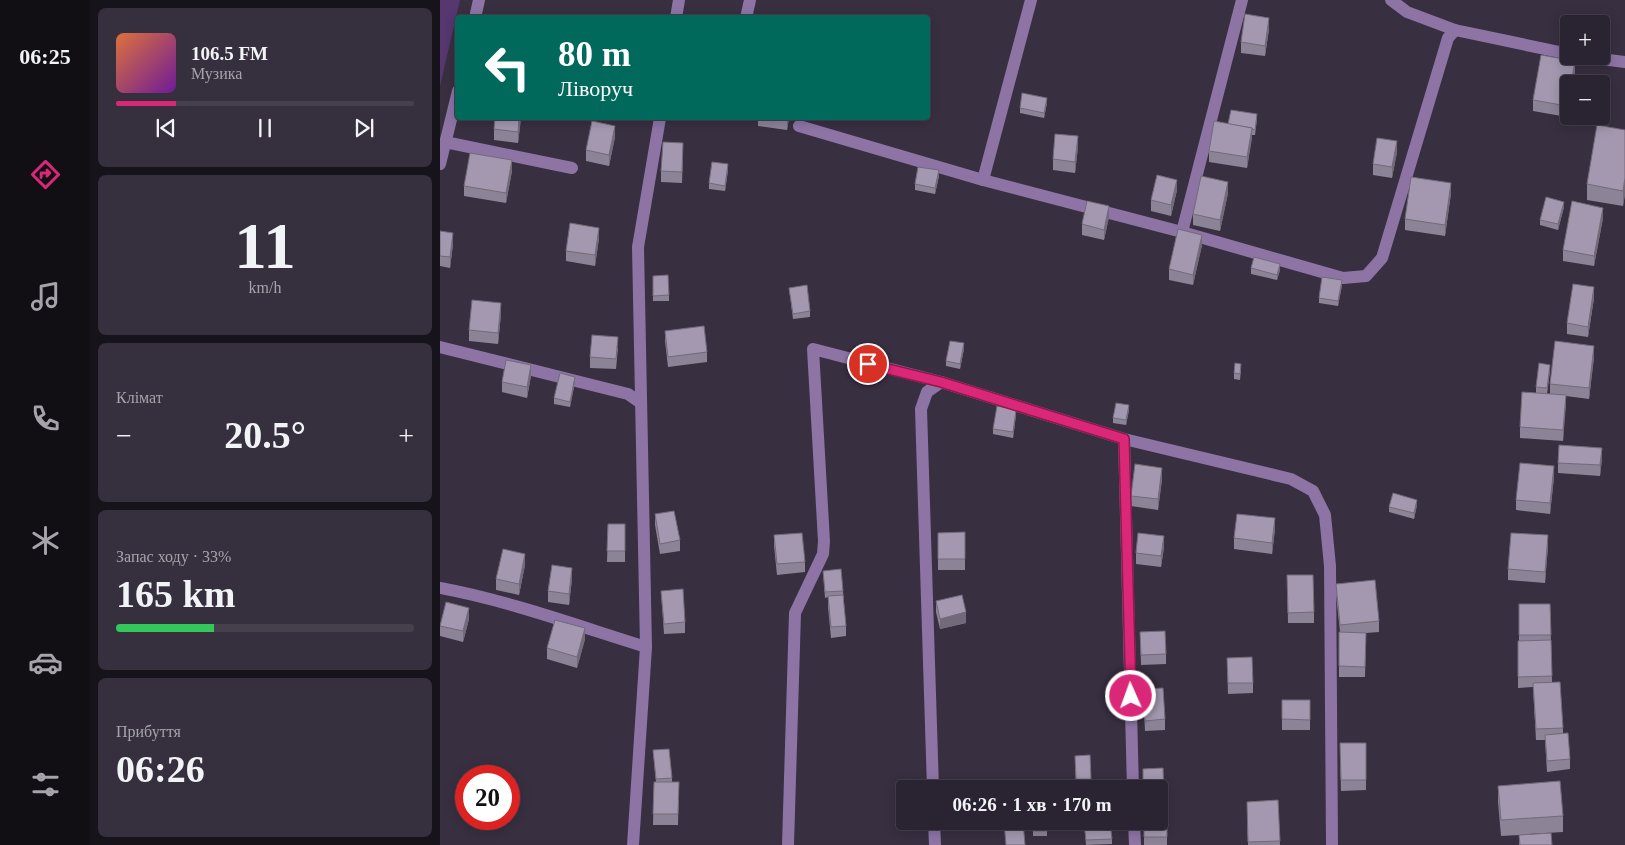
<!DOCTYPE html>
<html lang="uk">
<meta charset="utf-8">
<style>
body{margin:0;font-family:"Times New Roman",serif;background:#362f3d;color:#f1f3f6;height:100vh;display:flex;flex-direction:column;font-size:19px;white-space:nowrap}
*{box-sizing:border-box;margin:0}
p{font-size:16px;color:#a5a4ab}
.icon{flex:none;width:28px;height:28px;fill:none;stroke:currentColor;stroke-width:2;stroke-linecap:round;stroke-linejoin:round}
.map{position:relative;flex:1;overflow:hidden}
.drawer{display:flex;flex-direction:column;gap:8px;padding:8px;background:#17131b;width:350px}
.drawer>*{flex:none}
.guide{position:absolute;left:15px;top:15px;width:475px;height:105px;border-radius:5px;box-shadow:0 2px 12px #0003,0 0 0 1px #46404d;background:#00695c;color:#fff;overflow:hidden}
.tools{position:absolute;left:1120px;top:15px;display:grid;gap:10px}
.tools a{display:grid;place-items:center;width:50px;height:50px;border-radius:5px;background:#2a2331;box-shadow:0 2px 12px #0003,0 0 0 1px #46404d;font-size:25px}
.speed{position:absolute;left:15px;top:765px;display:flex;gap:10px;font-size:25px;font-weight:700;text-align:center}
.speed>*{display:grid;place-content:center;width:65px;height:65px;border-radius:50%;background:#2a2331;box-shadow:0 2px 12px #0003,0 0 0 1px #46404d;line-height:1}
.speed .limit{border:8px solid #d22;background:#fff;color:#111}
.pin{position:absolute;display:grid;place-items:center;width:42px;height:42px;color:#fff;margin:-21px;border:2px solid #fff;border-radius:50%;box-shadow:0 1px 5px #0007}
.me{position:absolute;width:55px;margin:-28px;rotate:358deg;stroke-linejoin:round;filter:drop-shadow(0 0 4px #0008)}
.turn{display:flex;align-items:center;gap:18px;height:105px;padding:0 20px;font-size:22px}
.turn .icon{width:65px;height:65px;stroke-width:2.5}
.turn b{display:block;font-size:35px;line-height:42px}
.big{font-size:38px;font-weight:700;line-height:1.1}
.drawer .widget{flex:1;display:flex;flex-direction:column;justify-content:center;gap:8px;min-width:0;padding:0 18px;border-radius:8px;background:#362f3d}
.drawer .dial{align-items:center;gap:0}
.dial b{font-size:65px;line-height:1}
.song{display:flex;align-items:center;gap:15px}
.cover{width:60px;height:60px;border-radius:8px;background:linear-gradient(135deg,hsl(20 70% 55%),hsl(280 70% 35%))}
.played{height:5px;border-radius:2px;background:linear-gradient(90deg,#db2777 20%,#46404d 20%)}
.keys{display:flex;justify-content:space-around;direction:ltr}
.heat{display:flex;justify-content:space-between;align-items:center;font-size:28px;direction:ltr}
.charge{height:8px;border-radius:4px;background:linear-gradient(90deg,#34c759 33%,#46404d 0)}
.trip{position:absolute;left:456px;top:780px;width:272px;height:50px;border-radius:5px;background:#2a2331;box-shadow:0 2px 12px #0003,0 0 0 1px #46404d;font-weight:700;line-height:50px;text-align:center}
main{display:flex;flex:1;min-height:0}
.dock{display:flex;flex-direction:column;width:90px;justify-content:space-around;align-items:center;background:#110e14;color:#a5a4ab}
.dock .icon{width:35px;height:35px}
.dock .selected{color:#db2777}
.dock b{font-size:22px;color:#f1f3f6}
.map>svg:first-child{display:block}
.green{fill:#563770}
.lines{fill:none;stroke-linecap:round;stroke-linejoin:round}
.minor{stroke:#8d74a5;stroke-width:12}
.wall{fill:#8c8396}
.shaded-wall{fill:#726a7a}
.building{fill:#a398af;stroke:#726a7a}
.route-casing{stroke:#8e194d;stroke-width:12}
.route{stroke:#db2777;stroke-width:9}
</style>
<main>
<nav class="dock">
<b>06:25</b>
<svg class="icon selected" aria-label="directions" viewBox="0 0 24 24"><path d="M12 3l9 9-9 9-9-9zM9 14v-3h6M13 9l2 2-2 2"/></svg>
<svg class="icon" aria-label="music" viewBox="0 0 24 24"><path d="M9 18V5l10-2v13"/><circle cx="6" cy="18" r="3"/><circle cx="16" cy="16" r="3"/></svg>
<svg class="icon" aria-label="phone" viewBox="0 0 24 24"><path d="M5 4h4l2 5-3 2q2 4 5 5l2-3 5 2v4C11 20 4 13 5 4z"/></svg>
<svg class="icon" aria-label="climate" viewBox="0 0 24 24"><path d="M12 3v18M4 7l16 10M4 17L20 7"/></svg>
<svg class="icon" aria-label="car" viewBox="0 0 24 24"><path d="M5 17H2v-5l4-1 3-4h7l3 4 3 1v5h-3M9 17h6M6 11h13"/><circle cx="7" cy="17" r="2"/><circle cx="17" cy="17" r="2"/></svg>
<svg class="icon" aria-label="filters" viewBox="0 0 24 24"><path d="M4 7h16M4 17h16"/><circle cx="9" cy="7" r="2"/><circle cx="15" cy="17" r="2"/></svg>
</nav>
<section class="drawer">
<div class="widget">
<div class="song"><i class="cover"></i><div><b>106.5 FM</b><p>Музика</p></div></div>
<div class="played"></div>
<div class="keys"><svg class="icon" aria-label="previous" viewBox="0 0 24 24"><path d="M18 5L8 12l10 7zM5 5v14"/></svg><svg class="icon" aria-label="pause" viewBox="0 0 24 24"><path d="M8 5v14M16 5v14"/></svg><svg class="icon" aria-label="next" viewBox="0 0 24 24"><path d="M6 5l10 7-10 7zM19 5v14"/></svg></div>
</div>
<div class="widget dial"><b>11</b><p>km/h</p></div>
<div class="widget"><p>Клімат</p>
<div class="heat"><a>−</a><b class="big">20.5°</b><a>+</a></div>
</div>
<div class="widget"><p>Запас ходу · 33%</p><b class="big">165 km</b><div class="charge"></div></div>
<div class="widget"><p>Прибуття</p><b class="big">06:26</b></div>
</section>
<div class="map">
<svg width="1185" height="845" viewBox="0 0 1185 845">
<rect width="100%" height="100%" fill="#382f41"/>
<path class="green" d="M0,0h20l-20,86z"/>
<g class="lines">
<g class="minor">
<path d="M951,0l16,12 48,18"/>
<path d="M35,18l4,-18"/>
<path d="M236,18l3,-18"/>
<path d="M306,18l4,-18"/>
<path d="M1138,56l47,6"/>
<path d="M359,126l184,54 199,52 161,46 23,-2 16,-18 66,-220 7,-8 114,24"/>
<path d="M5,142l127,26"/>
<path d="M0,164l18,-73"/>
<path d="M543,180l48,-180"/>
<path d="M742,232l60,-232"/>
<path d="M0,347l188,47 13,9"/>
<path d="M684,439l9,350"/>
<path d="M0,588c70,13 138,38 206,59"/>
<path d="M493,789l-12,-380 6,-17 14,-10"/>
<path d="M494,821l1,24"/>
<path d="M694,821l1,24"/>
<path d="M193,845l13,-198 -8,-400 22,-129"/>
<path d="M348,845l7,-232 28,-59 1,-13 -11,-192 128,33 183,57 167,40 22,12 12,24 5,51 2,279"/>
</g>
</g>
<g class="wall">
<path d="M829,29l-4,27 -24,-3v-11z"/>
<path d="M1135,72l-2,12h-4l-2,33 -34,-6v-11z"/>
<path d="M607,103l-3,15 -24,-5v-5z"/>
<path d="M81,118l-3,25 -24,-3v-11z"/>
<path d="M318,118h31l-2,12 -29,-4z"/>
<path d="M817,119l-2,16h-3l-5,33 -38,-6v-11l19,-27z"/>
<path d="M1185,130v64l-2,12 -36,-6v-16z"/>
<path d="M175,137l-6,29 -23,-5v-11z"/>
<path d="M638,147l-3,26 -22,-3v-11z"/>
<path d="M957,152l-5,26 -19,-3v-11z"/>
<path d="M243,154l-1,29 -21,-1v-11z"/>
<path d="M288,170l-3,21 -16,-2v-6z"/>
<path d="M72,171l-6,32 -42,-7v-10z"/>
<path d="M499,176l-4,18 -20,-4v-6z"/>
<path d="M737,190l-6,26 -20,-5v-11z"/>
<path d="M788,193l-8,38 -27,-6v-11z"/>
<path d="M1011,193l-6,43 -40,-6v-11z"/>
<path d="M1124,207l-6,23 -18,-5v-5z"/>
<path d="M669,217l-5,23 -22,-5v-11z"/>
<path d="M1163,218l-9,48 -31,-5v-11z"/>
<path d="M0,231l13,13 -3,24 -10,-2z"/>
<path d="M159,238l-4,28 -29,-5v-10z"/>
<path d="M762,245l-9,40 -24,-5v-11z"/>
<path d="M811,268l29,2 -3,10 -26,-6z"/>
<path d="M213,276l16,19v6h-16z"/>
<path d="M902,285l-4,21 -19,-3v-5z"/>
<path d="M349,288l21,23v6l-17,2z"/>
<path d="M1154,298l-6,39 -21,-3v-11z"/>
<path d="M61,314l-3,30 -29,-3v-11z"/>
<path d="M225,331l42,21v10l-39,5 -3,-26z"/>
<path d="M178,348l-2,21 -26,-1v-11z"/>
<path d="M524,349l-4,20 -14,-3v-5z"/>
<path d="M1154,357l-5,42 -23,-3 -3,45 -43,-3v-11l16,-34v-6l14,-17 -3,24h3v-10z"/>
<path d="M801,370l-1,10 -6,-1v-6z"/>
<path d="M91,376l-4,22 -25,-6v-10z"/>
<path d="M135,382l-5,25 -16,-3v-6z"/>
<path d="M689,410l-3,15 -13,-2v-5z"/>
<path d="M576,415l-3,23 -20,-4v-5z"/>
<path d="M1162,458l-2,18 -42,-3v-10z"/>
<path d="M1114,477l-4,37 -34,-4v-10z"/>
<path d="M722,479l-4,31 -27,-4v-10z"/>
<path d="M977,505l-3,14 -25,-7v-5z"/>
<path d="M215,514l25,26v11l-20,3 -5,-29z"/>
<path d="M168,524h17v38h-18z"/>
<path d="M835,529l-3,25 -38,-5v-11z"/>
<path d="M525,532v38h-27v-37z"/>
<path d="M334,535l31,27v10l-28,3 -3,-29z"/>
<path d="M1108,546l-3,37 -37,-3v-11z"/>
<path d="M724,547l-3,20 -25,-3v-11z"/>
<path d="M85,565l-6,30 -23,-5v-11z"/>
<path d="M383,571l20,20 3,35v10l-15,2 -3,-31v-10l-3,1z"/>
<path d="M847,575l27,37v11h-26z"/>
<path d="M132,579l-3,26 -21,-3v-11z"/>
<path d="M896,584l43,37v11l-13,1 -1,44h-26v-45h1l-4,-38z"/>
<path d="M221,591l24,31v11l-21,1z"/>
<path d="M496,601l30,22 -26,6 -4,-17z"/>
<path d="M1079,604h31l2,78 11,46v5l7,26v10l-23,3 -2,-32h-9l-3,-53 -15,1v-47h1z"/>
<path d="M29,619l-6,23 -23,-6v-10z"/>
<path d="M700,632l26,22v10l-25,1z"/>
<path d="M145,639l-8,29 -30,-9v-11z"/>
<path d="M787,658l26,25v10l-25,1z"/>
<path d="M703,689l22,30v11l-20,1z"/>
<rect x="842" y="700" width="28" height="30"/>
<path d="M900,743h26v47l-25,1z"/>
<path d="M213,750l19,28v4h7l-1,43h-25l1,-43h2z"/>
<path d="M650,755l1,29 -15,1 -1,-29z"/>
<path d="M723,768l1,40h-4v-19h-17v-20z"/>
<path d="M1058,786l65,30v16l-34,2 23,11h-33v-10l-18,1 -3,-34z"/>
<path d="M838,800l2,45h-32l-1,-43z"/>
<path d="M727,809v36h-23v-24z"/>
<rect x="593" y="821" width="14" height="15"/>
<path d="M644,823l28,16v5l-26,1z"/>
</g>
<g class="shaded-wall">
<path d="M829,18v11l-4,27v-10z"/>
<path d="M1135,61v11l-2,12h-2z"/>
<path d="M1129,95v10l-2,12v-11z"/>
<path d="M607,98v5l-3,15v-5z"/>
<path d="M79,118h2l-3,25v-11z"/>
<path d="M348,118h1l-2,12v-11z"/>
<path d="M175,126v11l-6,29v-11z"/>
<path d="M812,128v11l-5,29v-11z"/>
<path d="M638,136v11l-3,26v-11z"/>
<path d="M957,141v11l-5,26v-11z"/>
<path d="M72,160v11l-6,32v-10z"/>
<path d="M288,164v6l-3,21v-5z"/>
<path d="M499,170v6l-4,18v-6z"/>
<path d="M1185,178v16l-2,12v-15z"/>
<path d="M737,180v10l-6,26v-11z"/>
<path d="M788,182v11l-8,38v-11z"/>
<path d="M1011,183v10l-6,43v-11z"/>
<path d="M1124,202v5l-6,23v-6z"/>
<path d="M669,206v11l-5,23v-10z"/>
<path d="M1163,208v10l-9,48v-10z"/>
<path d="M159,228v10l-4,28v-11z"/>
<path d="M13,233v11l-3,24v-11z"/>
<path d="M762,235v10l-9,40v-10z"/>
<path d="M840,264v6l-3,10v-5z"/>
<path d="M902,280v5l-4,21v-5z"/>
<path d="M1154,287v11l-6,39v-10z"/>
<path d="M61,303v11l-3,30v-11z"/>
<path d="M524,343v6l-4,20v-5z"/>
<path d="M1154,346v11l-5,42v-11z"/>
<path d="M91,365v11l-4,22v-11z"/>
<path d="M1110,365v5l-3,24v-6z"/>
<path d="M135,377v5l-5,25v-5z"/>
<path d="M1126,395v11l-3,35v-11z"/>
<path d="M689,405v5l-3,15v-5z"/>
<path d="M576,410v5l-3,23v-6z"/>
<path d="M1162,448v10l-2,18v-11z"/>
<path d="M1114,466v11l-4,37v-11z"/>
<path d="M722,468v11l-4,31v-11z"/>
<path d="M977,500v5l-3,14v-6z"/>
<path d="M835,518v11l-3,25v-11z"/>
<path d="M1108,535v11l-3,37v-11z"/>
<path d="M724,536v11l-3,20v-11z"/>
<path d="M85,554v11l-6,30v-11z"/>
<path d="M132,568v11l-3,26v-11z"/>
<path d="M29,608v11l-6,23v-11z"/>
<path d="M526,612v11l-26,6v-10z"/>
<path d="M145,628v11l-8,29v-11z"/>
</g>
<g class="building">
<path d="M805,14l24,4 -4,28 -24,-4z"/>
<path d="M1101,55l34,6 -4,23h-2v11l-2,11 -34,-6z"/>
<path d="M582,93l25,5 -3,15 -24,-5z"/>
<path d="M791,110l26,4 -2,16 -3,-1v-1l-24,-4z"/>
<path d="M55,118h24l-1,14 -24,-3z"/>
<path d="M334,118h14l-1,1z"/>
<path d="M152,121l23,5 -6,29 -23,-5z"/>
<path d="M774,121l38,7 -5,29 -38,-6z"/>
<path d="M1157,125l28,5v48l-2,13 -36,-7z"/>
<path d="M615,134l23,2 -3,26 -22,-3z"/>
<path d="M937,138l20,3 -5,26 -19,-3z"/>
<path d="M223,142l20,1 -1,29 -21,-1z"/>
<path d="M30,153l42,7 -6,33 -42,-7z"/>
<path d="M272,162l16,2 -3,22 -16,-3z"/>
<path d="M478,167l21,3 -4,18 -20,-4z"/>
<path d="M717,175l20,5 -6,25 -20,-5z"/>
<path d="M761,176l27,6 -8,38 -27,-6z"/>
<path d="M971,177l40,6 -6,42 -40,-6z"/>
<path d="M1106,197l18,5 -6,22 -18,-4z"/>
<path d="M647,201l22,5 -5,24 -22,-6z"/>
<path d="M1132,201l31,7 -9,48 -31,-6z"/>
<path d="M130,223l29,5 -4,27 -29,-4z"/>
<path d="M738,229l24,6 -9,40 -24,-6z"/>
<path d="M0,231l13,2 -3,24 -10,-1z"/>
<path d="M814,257l26,7 -3,11 -26,-7z"/>
<path d="M228,275l1,20 -16,1v-20z"/>
<path d="M882,277l20,3 -4,21 -19,-3z"/>
<path d="M1133,284l21,3 -6,40 -21,-4z"/>
<path d="M367,285l3,26 -17,3 -4,-26z"/>
<path d="M32,300l29,3 -3,30 -29,-3z"/>
<path d="M264,326l3,26 -39,5 -3,-26z"/>
<path d="M152,335l26,2 -2,22 -26,-2z"/>
<path d="M510,341l14,2 -4,21 -14,-3z"/>
<path d="M1115,341l39,5 -5,42 -39,-4z"/>
<path d="M66,360l25,5 -4,22 -25,-5z"/>
<path d="M795,363l6,1 -1,10 -6,-1z"/>
<path d="M1099,363l11,2 -3,23 -11,-1z"/>
<path d="M120,373l15,4 -5,25 -16,-4z"/>
<path d="M1082,392l44,3 -3,35 -43,-3z"/>
<path d="M676,403l13,2 -3,15 -13,-2z"/>
<path d="M557,406l19,4 -3,22 -20,-3z"/>
<path d="M1119,445l43,3 -2,17 -42,-2z"/>
<path d="M1080,463l34,3 -4,37 -34,-3z"/>
<path d="M695,464l27,4 -4,31 -27,-3z"/>
<path d="M953,493l24,7 -3,13 -25,-6z"/>
<path d="M234,511l6,29 -20,4 -5,-30z"/>
<path d="M797,514l38,4 -3,25 -38,-5z"/>
<path d="M168,524h17v27h-18z"/>
<path d="M525,532v27h-27v-26z"/>
<path d="M362,533l3,29 -28,2 -3,-29z"/>
<path d="M698,533l26,3 -3,20 -25,-3z"/>
<path d="M1071,533l37,2 -3,37 -37,-3z"/>
<path d="M63,549l22,5 -6,30 -23,-5z"/>
<path d="M112,565l20,3 -3,26 -21,-3z"/>
<path d="M401,569l2,22 -18,1 -2,-21z"/>
<path d="M847,575h26l1,37 -26,1z"/>
<path d="M935,580l4,41 -39,4 -4,-41z"/>
<path d="M243,589l2,33 -21,2 -3,-33z"/>
<path d="M403,595l3,31 -15,1 -3,-31z"/>
<path d="M522,595l4,17 -26,7 -4,-18z"/>
<path d="M6,602l23,6 -6,23 -23,-5z"/>
<path d="M1079,604h31l1,31h-32z"/>
<path d="M115,620l30,8 -8,29 -30,-9z"/>
<path d="M725,631l1,23 -25,1 -1,-23z"/>
<path d="M899,632l27,1 -1,34 -26,-1z"/>
<path d="M1111,640l1,36 -34,1v-36z"/>
<path d="M812,657l1,26h-25l-1,-25z"/>
<path d="M1120,682l3,46 -27,1 -3,-46z"/>
<path d="M723,688l2,31 -20,2 -2,-32z"/>
<path d="M842,700h28v20l-28,-1z"/>
<path d="M1128,733l2,26 -23,2 -2,-26z"/>
<path d="M900,743h26v37h-25z"/>
<path d="M229,749l3,29 -16,1 -3,-29z"/>
<path d="M650,755l1,24h-15l-1,-23z"/>
<path d="M723,768l1,29h-4v-8h-17v-20z"/>
<path d="M1120,781l3,35 -62,4 -3,-34z"/>
<path d="M214,782h25l-1,32h-25z"/>
<path d="M838,800l2,41 -32,1 -1,-40z"/>
<path d="M720,809h7v28h-23v-16h16z"/>
<path d="M583,821l2,24h-19l-2,-23z"/>
<rect x="593" y="821" width="14" height="10"/>
<path d="M660,821h10l2,18 -26,1 -2,-17z"/>
<path d="M1111,833l1,12h-32l-1,-10z"/>
</g>
<g class="lines">
<g class="route-casing">
<path id="route" d="M428,364l73,18 183,57 7,257"/>
</g>
<use href="#route" class="route"/>
</g>
</svg>
<div class="tools">
<a>+</a>
<a>−</a>
</div>
<div class="speed"><div class="limit">20</div></div>
<div class="pin" style="left:428px;top:364px;background:#d93025"><svg class="icon" aria-label="arrive" viewBox="0 0 24 24"><path d="M6 21V4h12l-3 4 3 4H6"/></svg></div>
<svg class="me" style="left:691px;top:696px" viewBox="-20 -20 40 40"><circle r="17" fill="#db2777" stroke="#fff" stroke-width="3"/><path d="M0-11L8 9 0 5-8 9z" fill="#fff"/></svg>
<div class="trip">06:26 · 1 хв · 170 m</div>
<div class="guide">
<div class="turn"><svg class="icon" aria-label="left" viewBox="0 0 24 24"><path d="M17 20v-9H6M10 6l-5 5 5 5"/></svg><div><b>80 m</b>Ліворуч</div></div>
</div>
</div>
</main>
